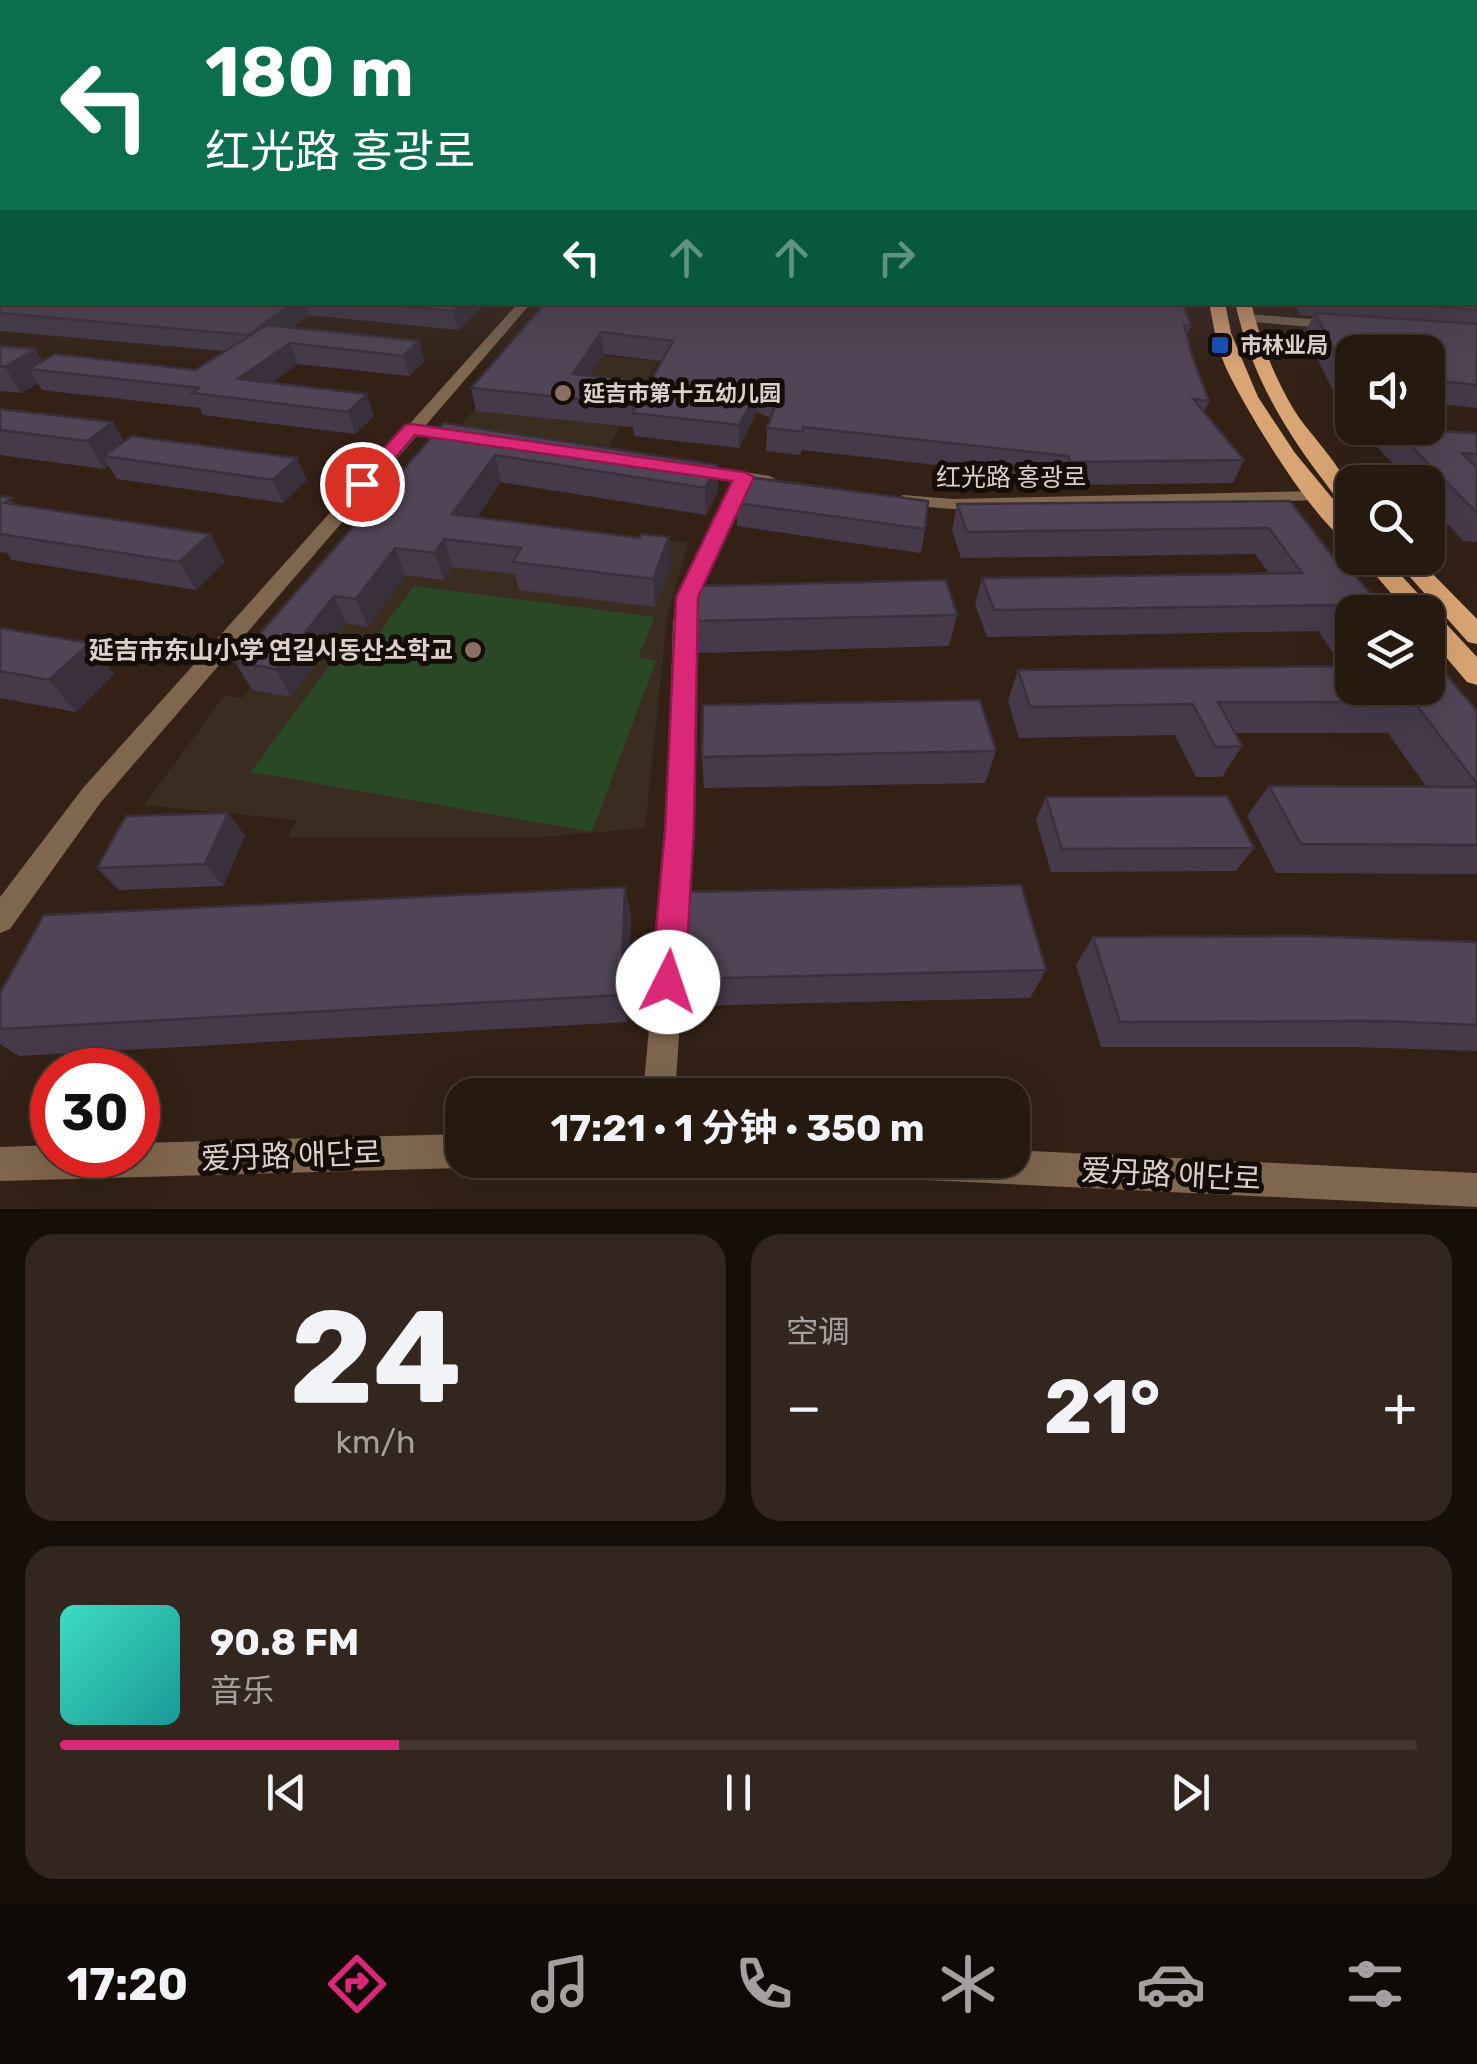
<!DOCTYPE html>
<html lang="zh">
<meta charset="utf-8">
<style>
body{margin:0;font-family:Rubik,"Noto Sans SC","Noto Sans KR",sans-serif;background:#32261e;color:#f1f3f6;height:100vh;display:flex;flex-direction:column;font-size:38px;white-space:nowrap}
*{box-sizing:border-box;margin:0}
p{font-size:32px;color:#a4a09f}
.icon{flex:none;width:55px;height:55px;fill:none;stroke:currentColor;stroke-width:2;stroke-linecap:round;stroke-linejoin:round}
.map{position:relative;height:1209px;overflow:hidden}
.drawer{display:flex;flex-direction:column;gap:25px;padding:25px;background:#150e09;flex:1}
.drawer>*{flex:none}
.top-card{position:absolute;left:0px;top:0px;width:1478px;height:305px;box-shadow:0 10px 40px #0002,0 0 0 2px #423830;background:#0b6e4f;color:#fff;overflow:hidden}
.fabs{position:absolute;left:1335px;top:335px;display:grid;gap:20px}
.fabs a{display:grid;place-items:center;width:110px;height:110px;border-radius:20px;background:#261910;box-shadow:0 10px 40px #0002,0 0 0 2px #423830;font-size:50px}
.speed{position:absolute;left:30px;top:1048px;display:flex;gap:20px;font-size:50px;font-weight:700;text-align:center}
.speed>*{display:grid;place-content:center;width:130px;height:130px;border-radius:50%;background:#261910;box-shadow:0 10px 40px #0002,0 0 0 2px #423830;line-height:1}
.speed .limit{border:15px solid #d22;background:#fff;color:#111}
.pin{position:absolute;display:grid;place-items:center;width:85px;height:85px;color:#fff;margin:-42px;border:5px solid #fff;border-radius:50%;box-shadow:0 2px 10px #0007}
.me{position:absolute;width:110px;margin:-55px;rotate:4deg;stroke-linejoin:round;filter:drop-shadow(0 0 8px #0008)}
.turn{display:flex;align-items:center;gap:35px;height:210px;padding:0 40px;font-size:45px}
.turn .icon{width:130px;height:130px;stroke-width:2.5}
.turn b{display:block;font-size:70px;line-height:85px}
.lanes{display:flex;align-items:center;height:95px;padding:0 40px;background:#0003;justify-content:center;gap:50px;direction:ltr}
.lanes .off{opacity:.35}
.big{font-size:75px;font-weight:700;line-height:1.1}
.drawer .widget{flex:1;display:flex;flex-direction:column;justify-content:center;gap:15px;min-width:0;padding:0 35px;border-radius:30px;background:#32261e}
.drawer .dial{align-items:center;gap:0}
.dial b{font-size:130px;line-height:1}
.song{display:flex;align-items:center;gap:30px}
.cover{width:120px;height:120px;border-radius:15px;background:linear-gradient(135deg,hsl(170 70% 55%),hsl(180 70% 35%))}
.played{height:10px;border-radius:5px;background:linear-gradient(90deg,#db2777 25%,#423830 25%)}
.keys{display:flex;justify-content:space-around;direction:ltr}
.heat{display:flex;justify-content:space-between;align-items:center;font-size:55px;direction:ltr}
.drawer .tiles{flex:1;display:grid;gap:25px;grid-template-columns:1fr 1fr}
.widget:last-child{grid-column:span 2}
.trip{position:absolute;left:445px;top:1078px;width:585px;height:100px;border-radius:30px;background:#261910;box-shadow:0 10px 40px #0002,0 0 0 2px #423830;font-weight:700;line-height:100px;text-align:center}
.tabs{display:flex;height:160px;justify-content:space-around;align-items:center;background:#0f0a06;color:#a4a09f}
.tabs .icon{width:70px;height:70px}
.tabs .selected{color:#db2777}
.tabs b{font-size:45px;color:#f1f3f6}
.map>svg:first-child{display:block}
.education{fill:#3b2c20}
.green{fill:#294925}
.lines{fill:none;stroke-linecap:round;stroke-linejoin:round}
.minor{fill:#7f664e;fill-rule:evenodd}
.tertiary{fill:#7f664e;fill-rule:evenodd}
.secondary{fill:#b38a64;fill-rule:evenodd}
.primary{fill:#daa574;fill-rule:evenodd}
.wall{fill:#463a4a;fill-rule:evenodd}
.shaded-wall{fill:#39303c}
.building{fill:#514456;stroke:#39303c;stroke-width:2.5;fill-rule:evenodd}
.route{fill:#db2777;stroke:#8e194d;stroke-width:2.5}
.transit-dot{fill:#1a4fb4;stroke:#140d08;stroke-width:4}
.education-dot{fill:#8d6e63;stroke:#140d08;stroke-width:4}
.labels{text-anchor:middle;dominant-baseline:central;stroke-width:10;stroke-linejoin:round;paint-order:stroke}
.far-poi-label{font-size:22px;font-weight:bold;fill:#dcd0c9;stroke:#140d08;text-anchor:start}
.street-label{font-size:25px;fill:#dcd0c9;stroke:#140d08}
.poi-label{font-size:25px;font-weight:bold;fill:#dcd0c9;stroke:#140d08;text-anchor:end}
.near-street-label{font-size:30px;fill:#dcd0c9;stroke:#140d08}
</style>
<div class="map">
<svg width="1477" height="1209" viewBox="0 0 1477 1209">
<rect width="100%" height="100%" fill="#332116"/>
<g class="education">
<path d="M521,349l137,12 -49,85 -148,-20z"/>
<path d="M394,514l294,28 -21,76 -22,210 -104,9h-253l9,-17 -153,-15 81,-110 17,3z"/>
</g>
<path class="green" d="M414,586l241,31 -17,40 18,4 -64,171 -341,-60 97,-132 31,-7z"/>
<g class="lines">
<g class="minor">
<path d="M1246,314l90,7 6,4 -6,4 -95,-8v-6z"/>
<path d="M411,424l52,7 8,5 -8,5 -57,-9 -3,-3z"/>
<path d="M690,464l80,12 8,5 -8,5 -20,-3 -46,96 -11,43v208l-18,265h-32l24,-265 6,-208 11,-43 50,-98 -50,-8 -2,-4z"/>
<path d="M1317,491l6,1 3,4 -3,4 -370,9 -50,-4 -9,-5 9,-5 50,4z"/>
</g>
<g class="tertiary">
<path d="M519,302h13l-431,500 -91,127 -10,4v-36l83,-109z"/>
<path d="M462,1134v26h13l-13,8 -462,13v-34l52,-2v10h86v-12z"/>
<path d="M1012,1150l465,23v34l-612,-30 -12,-5 -5,-12h164z"/>
</g>
<path class="secondary" d="M0,199h2v4l-2,1z"/>
<g class="primary">
<path d="M1209,302h16l6,31 27,64 37,56 57,69v21c-31,-7 -115,-147 -128,-180 -8,-20 -11,-40 -15,-61z"/>
<path d="M1235,302h16c9,39 23,74 43,108 19,30 58,63 58,97 -14,-3 -23,-20 -32,-31 -40,-53 -71,-108 -85,-174z"/>
<path d="M1361,558h24l92,99v28l-10,-3 -39,-46v-24h-21z"/>
<path d="M1393,558h24l60,61v25l-9,-2z"/>
</g>
</g>
<g class="wall">
<path d="M1477,199v209l-49,-5v-51h-76v57l-6,-13 -11,-1 -30,-62 8,-17 -13,-1 -6,-13h181z"/>
<path d="M0,293l2,9h497l-7,6 -10,-2 -24,24 -149,-15 -16,12 132,34 -16,15 -111,-12 -27,19 103,33 -19,18 -152,-19 -3,-7 -158,-18 -4,-7 -17,10 -21,-2v-45l35,3 7,13 153,8 29,-19 -224,-20z"/>
<path d="M546,302l645,23 -4,10 5,20 17,46 -5,11 40,48 -11,23 -169,2 -3,-6 -259,-29 -2,5 -34,-4 1,-23 4,-10 -14,-6 -18,36 -105,-12 -1,-9 -157,-16 -5,-23zM604,354l58,7 -12,21 -61,-6z"/>
<path d="M0,409l124,32 183,39 -24,23 -166,-24 -9,-14 -4,4 -104,-14z"/>
<path d="M444,423l273,42 1,26 -12,24 -205,-33 -24,35 163,21 29,-1 2,27 -16,43 -136,-17 -4,-16 -62,-7 -9,13 -39,-5 -37,52 -22,-4 -55,74 -39,-7 -17,-28z"/>
<path d="M1362,428h66l6,3 43,2v109l-14,-1 -35,-39v-20h-18l-45,-48z"/>
<path d="M0,496l16,8 194,30 15,28 -29,28 -184,-30 -5,-7 -7,-1z"/>
<path d="M1290,501l62,111v45h-16l-18,-26 -331,6 -12,-33 7,-26 287,-5 -14,-19 -294,4 -9,-28 5,-26z"/>
<path d="M737,503l188,26 -4,24 -184,-27z"/>
<path d="M957,615l-8,31 -252,7 -2,-32z"/>
<path d="M0,628l90,15 24,31 -38,38 -76,-14z"/>
<path d="M1352,666l125,45v163l-201,-1 -29,-57 22,-30h157l-38,-53h-153l7,13 -20,31h-26l-21,-42 -156,3 -11,-37 10,-31z"/>
<path d="M996,751l-11,32 -281,5 -2,-31z"/>
<path d="M1046,797l208,51 -18,23 -185,1 -15,-52z"/>
<path d="M228,813l17,23 -22,50 -104,4 -22,-22z"/>
<path d="M625,887l6,29 -4,106 -608,34 -19,-12v-51z"/>
<path d="M1093,937l384,5v109l-125,-4h-251l-25,-82z"/>
<path d="M1046,970l-16,28 -344,8 -2,-27z"/>
</g>
<g class="shaded-wall">
<path d="M0,233l2,4v14l-2,1z"/>
<path d="M294,302h11l4,13 -52,39 -9,-19z"/>
<path d="M463,302h19v4l-24,24 -5,-19z"/>
<path d="M601,332l3,22 -28,42 -3,-22z"/>
<path d="M419,341l6,20 -16,15 -6,-20z"/>
<path d="M290,343l8,21 -51,36 -9,-21z"/>
<path d="M35,349l13,22 -19,-2 9,14 -17,10 -16,-26z"/>
<path d="M758,390l-1,22 -18,36v-23z"/>
<path d="M367,394l7,22 -19,18 -7,-22z"/>
<path d="M113,422l16,28 -26,6 5,9 -4,4 -17,-28z"/>
<path d="M495,455l6,27 -41,59 -8,-27z"/>
<path d="M297,458l10,22 -24,23 -10,-23z"/>
<path d="M717,465l1,26 -12,24 -1,-27z"/>
<path d="M210,534l15,28 -29,28 -17,-28z"/>
<path d="M669,537l2,27 -16,43 -2,-28z"/>
<path d="M444,539l9,28 -9,13 -9,-27z"/>
<path d="M395,548l10,27 -37,52 -12,-28z"/>
<path d="M334,596l12,27 -55,74 -15,-28z"/>
<path d="M90,643l24,31 -38,38 -27,-32z"/>
<path d="M228,813l17,23 -22,50 -18,-22z"/>
<path d="M625,887l6,29 -4,106 -6,-27z"/>
</g>
<g class="building">
<path d="M1475,199h2v111l-84,-8h82z"/>
<path d="M2,202v30h-2v-29z"/>
<path d="M2,291v11h292l-46,33 -248,-22v-20z"/>
<path d="M364,302h99l-10,9z"/>
<path d="M546,302h636l9,23h-7l8,30 17,46 -16,-2 51,61 -173,2 -3,-6 -265,-29 -1,5 -35,-4 11,-30 -20,-8 -19,35 -107,-12 5,-8 -166,-17zM601,332l72,9 -23,41 -77,-8z"/>
<path d="M1315,313l162,11v61l-49,-5v-28h-76v22l-6,-1z"/>
<path d="M267,325l152,16 -16,15 -113,-13 -52,36 129,15 -19,18 -156,-19 7,-5 -170,-19 26,-15 140,16z"/>
<path d="M0,346l35,3 -30,18 -5,-1z"/>
<path d="M0,409l113,13 -26,19 -87,-11z"/>
<path d="M1428,420l6,11 43,2v21l-15,-1 15,15v45l-84,-85h35z"/>
<path d="M444,423l273,42 -12,23 -210,-33 -43,59 188,24 2,-4 27,3 -16,42 -140,-17 8,-14 -77,-9 -9,14 -40,-5 -39,51 -22,-3 -58,73 -41,-7z"/>
<path d="M132,436l165,22 -24,22 -170,-24z"/>
<path d="M748,477l180,24 -3,28 -188,-26z"/>
<path d="M0,496l12,2 -7,5 205,31 -31,28 -179,-28z"/>
<path d="M1290,501l55,71h7l35,40h-35v16l-17,-23 -341,5 -12,-32 320,-5 -33,-45 -302,4 -10,-28z"/>
<path d="M946,580l11,35 -262,6 2,-35z"/>
<path d="M0,628l90,15 -41,37 -49,-9z"/>
<path d="M1352,666v22h76v-22h11l38,45v73l-63,-82h-196l24,44 -27,1 -22,-43 -163,3 -12,-37z"/>
<path d="M980,700l16,51 -294,6 1,-52z"/>
<path d="M1269,786l208,1v58l-176,-1z"/>
<path d="M1227,796l27,52 -192,1 -16,-52z"/>
<path d="M228,813l-23,51 -108,4 29,-52z"/>
<path d="M1021,885l25,85 -362,9 4,-87z"/>
<path d="M625,887l-4,108 -621,34v-36l44,-78z"/>
<path d="M1308,936l169,6v83l-92,-4 -265,1 -27,-85z"/>
</g>
<linearGradient id="sky" x2="0" y2="1"><stop stop-color="#1c120c"/><stop offset="0.54" stop-color="#4a4347"/><stop offset="1" stop-color="#4a4347" stop-opacity="0"/></linearGradient>
<rect width="1477" height="369" fill="url(#sky)"/>
<path class="route" d="M411,424l333,48 10,5 -56,120 -4,233 -9,152 -5,11 -12,5 -12,-5 -5,-11 14,-152 11,-233 56,-116 -317,-46 -46,54h-14v-9l50,-55z"/>
<rect class="transit-dot" x="1210" y="335" width="20" height="20" rx="5"/>
<g class="education-dot">
<circle cx="563" cy="393" r="10"/>
<circle cx="473" cy="650" r="10"/>
</g>
<g class="labels">
<g class="far-poi-label">
<text x="1240" y="345">市林业局</text>
<text x="583" y="393">延吉市第十五幼儿园</text>
</g>
<g class="street-label">
<text x="1011" y="477">红光路 홍광로</text>
</g>
<g class="poi-label">
<text x="453" y="650">延吉市东山小学 연길시동산소학교</text>
</g>
<g class="near-street-label">
<text transform="translate(291 1156) rotate(-2)">爱丹路 애단로</text>
<text transform="translate(1171 1175) rotate(3)">爱丹路 애단로</text>
</g>
</g>
</svg>
<div class="fabs">
<a><svg class="icon" aria-label="sound" viewBox="0 0 24 24"><path d="M4 9h4l5-4v14l-5-4H4zM17 9q2 3 0 6"/></svg></a>
<a><svg class="icon" aria-label="search" viewBox="0 0 24 24"><circle cx="10" cy="10" r="6"/><path d="M15 15l6 6"/></svg></a>
<a><svg class="icon" aria-label="layers" viewBox="0 0 24 24"><path d="M12 4l9 5-9 5-9-5zM3 14l9 5 9-5"/></svg></a>
</div>
<div class="speed"><div class="limit">30</div></div>
<div class="pin" style="left:362px;top:484px;background:#d93025"><svg class="icon" aria-label="arrive" viewBox="0 0 24 24"><path d="M6 21V4h12l-3 4 3 4H6"/></svg></div>
<svg class="me" style="left:668px;top:982px" viewBox="-20 -20 40 40"><circle r="19" fill="#fff"/><path d="M0-13L10 11 0 6-10 11z" fill="#db2777"/></svg>
<div class="trip">17:21 · 1 分钟 · 350 m</div>
<div class="top-card">
<div class="turn"><svg class="icon" aria-label="left" viewBox="0 0 24 24"><path d="M17 20v-9H6M10 6l-5 5 5 5"/></svg><div><b>180 m</b>红光路 홍광로</div></div>
<div class="lanes"><svg class="icon" aria-label="left" viewBox="0 0 24 24"><path d="M17 20v-9H6M10 6l-5 5 5 5"/></svg><svg class="icon off" aria-label="ahead" viewBox="0 0 24 24"><path d="M12 20V5M6 11l6-6 6 6"/></svg><svg class="icon off" aria-label="ahead" viewBox="0 0 24 24"><path d="M12 20V5M6 11l6-6 6 6"/></svg><svg class="icon off" aria-label="right" viewBox="0 0 24 24"><path d="M7 20v-9h11M14 6l5 5-5 5"/></svg></div>
</div>
</div>
<section class="drawer">
<div class="tiles">
<div class="widget dial"><b>24</b><p>km/h</p></div>
<div class="widget"><p>空调</p>
<div class="heat"><a>−</a><b class="big">21°</b><a>+</a></div>
</div>
<div class="widget">
<div class="song"><i class="cover"></i><div><b>90.8 FM</b><p>音乐</p></div></div>
<div class="played"></div>
<div class="keys"><svg class="icon" aria-label="previous" viewBox="0 0 24 24"><path d="M18 5L8 12l10 7zM5 5v14"/></svg><svg class="icon" aria-label="pause" viewBox="0 0 24 24"><path d="M8 5v14M16 5v14"/></svg><svg class="icon" aria-label="next" viewBox="0 0 24 24"><path d="M6 5l10 7-10 7zM19 5v14"/></svg></div>
</div>
</div>
</section>
<nav class="tabs">
<b>17:20</b>
<svg class="icon selected" aria-label="directions" viewBox="0 0 24 24"><path d="M12 3l9 9-9 9-9-9zM9 14v-3h6M13 9l2 2-2 2"/></svg>
<svg class="icon" aria-label="music" viewBox="0 0 24 24"><path d="M9 18V5l10-2v13"/><circle cx="6" cy="18" r="3"/><circle cx="16" cy="16" r="3"/></svg>
<svg class="icon" aria-label="phone" viewBox="0 0 24 24"><path d="M5 4h4l2 5-3 2q2 4 5 5l2-3 5 2v4C11 20 4 13 5 4z"/></svg>
<svg class="icon" aria-label="climate" viewBox="0 0 24 24"><path d="M12 3v18M4 7l16 10M4 17L20 7"/></svg>
<svg class="icon" aria-label="car" viewBox="0 0 24 24"><path d="M5 17H2v-5l4-1 3-4h7l3 4 3 1v5h-3M9 17h6M6 11h13"/><circle cx="7" cy="17" r="2"/><circle cx="17" cy="17" r="2"/></svg>
<svg class="icon" aria-label="filters" viewBox="0 0 24 24"><path d="M4 7h16M4 17h16"/><circle cx="9" cy="7" r="2"/><circle cx="15" cy="17" r="2"/></svg>
</nav>
